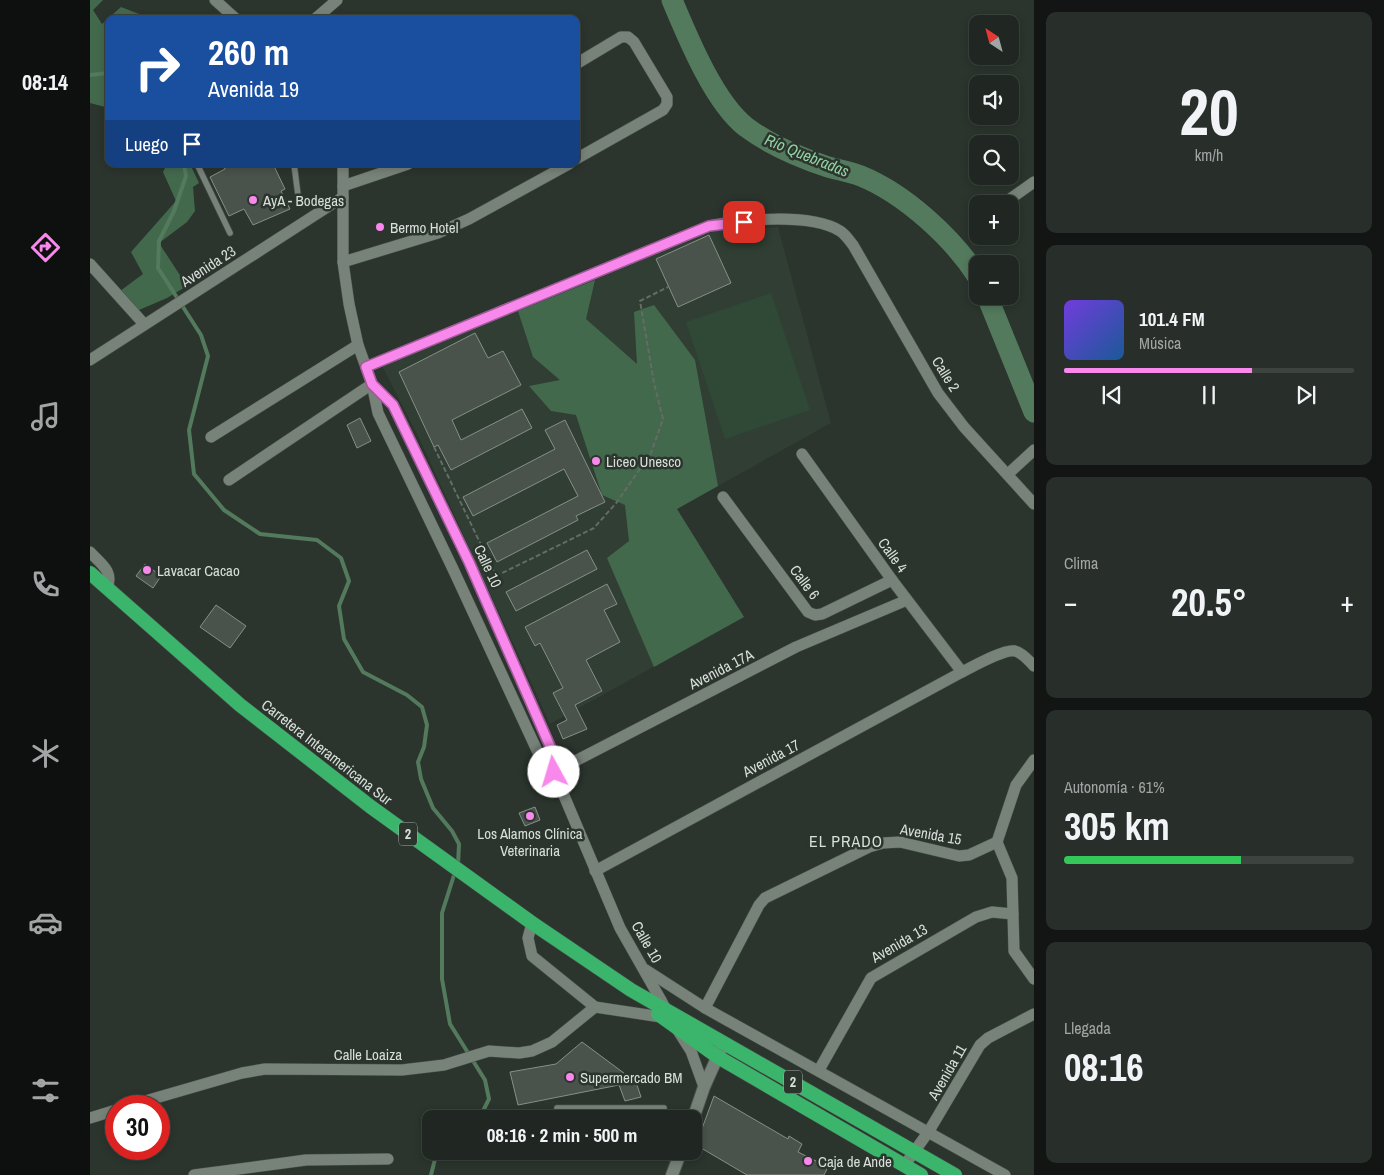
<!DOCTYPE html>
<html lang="es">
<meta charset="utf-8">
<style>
body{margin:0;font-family:"Archivo Narrow",sans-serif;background:#282f2a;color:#f1f3f6;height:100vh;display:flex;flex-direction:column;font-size:19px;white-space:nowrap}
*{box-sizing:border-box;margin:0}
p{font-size:16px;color:#a2a5a5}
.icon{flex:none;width:28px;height:28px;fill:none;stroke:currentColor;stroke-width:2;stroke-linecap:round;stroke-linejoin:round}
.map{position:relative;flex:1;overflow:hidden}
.side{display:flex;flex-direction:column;gap:12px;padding:12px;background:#121513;width:350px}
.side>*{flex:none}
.guide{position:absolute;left:15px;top:15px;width:475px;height:152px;border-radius:10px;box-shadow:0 2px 8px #0003,0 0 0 1px #3d4440;background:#1a4fa0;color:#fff;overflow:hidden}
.needle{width:32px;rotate:324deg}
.buttons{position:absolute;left:879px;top:15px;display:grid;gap:10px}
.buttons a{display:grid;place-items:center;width:50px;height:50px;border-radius:10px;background:#202722;box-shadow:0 2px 8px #0003,0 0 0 1px #3d4440;font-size:25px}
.speed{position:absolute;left:15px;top:1095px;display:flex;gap:10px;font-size:25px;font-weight:700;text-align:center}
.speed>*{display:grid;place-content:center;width:65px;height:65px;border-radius:50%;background:#202722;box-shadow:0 2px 8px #0003,0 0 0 1px #3d4440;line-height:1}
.speed .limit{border:8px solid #d22;background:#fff;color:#111}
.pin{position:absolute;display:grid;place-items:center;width:42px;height:42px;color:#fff;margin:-21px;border-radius:10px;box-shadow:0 2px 8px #0006}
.me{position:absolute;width:55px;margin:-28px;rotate:354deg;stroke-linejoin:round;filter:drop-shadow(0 0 4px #0008)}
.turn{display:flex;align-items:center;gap:18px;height:105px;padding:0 20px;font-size:22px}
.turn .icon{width:65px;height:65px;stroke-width:2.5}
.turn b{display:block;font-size:35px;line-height:42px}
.then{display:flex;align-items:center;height:48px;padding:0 20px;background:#0003;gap:10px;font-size:19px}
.big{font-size:38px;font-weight:700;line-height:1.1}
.side .widget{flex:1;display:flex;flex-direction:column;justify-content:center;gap:8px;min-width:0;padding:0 18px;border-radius:10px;background:#282f2a}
.side .dial{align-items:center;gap:0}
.dial b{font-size:65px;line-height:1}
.song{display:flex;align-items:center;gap:15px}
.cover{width:60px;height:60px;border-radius:8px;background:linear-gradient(135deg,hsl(260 70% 55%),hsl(210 70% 35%))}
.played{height:5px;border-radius:2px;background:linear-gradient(90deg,#f888eb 65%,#3d4440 65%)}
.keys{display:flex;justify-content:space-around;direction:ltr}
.heat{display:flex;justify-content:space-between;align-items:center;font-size:28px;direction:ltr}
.charge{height:8px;border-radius:4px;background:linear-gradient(90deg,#34c759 61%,#3d4440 0)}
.trip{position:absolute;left:332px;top:1110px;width:280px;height:50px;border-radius:10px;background:#202722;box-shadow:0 2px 8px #0003,0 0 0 1px #3d4440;font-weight:700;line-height:50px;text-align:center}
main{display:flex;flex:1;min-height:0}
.dock{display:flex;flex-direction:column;width:90px;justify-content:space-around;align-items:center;background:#0d100e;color:#a2a5a5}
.dock .icon{width:35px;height:35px}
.dock .on{color:#f888eb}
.dock b{font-size:22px;color:#f1f3f6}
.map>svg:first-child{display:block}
.built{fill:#303e33}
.green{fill:#2f4936}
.forest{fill:#43694d}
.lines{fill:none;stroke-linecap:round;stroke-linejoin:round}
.stream{stroke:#537a5d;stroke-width:4}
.river{stroke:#537a5d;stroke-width:21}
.building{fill:#49524b;stroke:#859087}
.service-casing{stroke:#474f49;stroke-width:7}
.minor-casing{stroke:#474f49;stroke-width:12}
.tertiary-casing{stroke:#474f49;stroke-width:14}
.trunk-casing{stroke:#474f49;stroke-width:15}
.path{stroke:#646c65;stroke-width:2;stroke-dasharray:5 2.5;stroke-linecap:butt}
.service{stroke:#778279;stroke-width:5.5}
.minor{stroke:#778279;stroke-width:11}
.tertiary{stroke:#778279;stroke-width:12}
.trunk{stroke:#3bb46c;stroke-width:14}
.route-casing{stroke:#a15899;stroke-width:12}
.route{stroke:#f888eb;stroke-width:9}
.poi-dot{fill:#f888eb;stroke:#2b342d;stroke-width:2}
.labels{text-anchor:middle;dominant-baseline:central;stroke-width:5;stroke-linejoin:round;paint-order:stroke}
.shield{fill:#2b342d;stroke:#a5aca6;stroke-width:1}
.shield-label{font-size:14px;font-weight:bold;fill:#d9dfda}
.poi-label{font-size:15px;fill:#d9dfda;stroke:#2b342d;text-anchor:start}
.street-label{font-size:15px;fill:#d9dfda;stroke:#2b342d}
.water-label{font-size:16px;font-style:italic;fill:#93d2a3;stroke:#2b342d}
.neighbourhood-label{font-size:16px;letter-spacing:1px;fill:#d9dfda;stroke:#2b342d}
</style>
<main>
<nav class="dock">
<b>08:14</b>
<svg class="icon on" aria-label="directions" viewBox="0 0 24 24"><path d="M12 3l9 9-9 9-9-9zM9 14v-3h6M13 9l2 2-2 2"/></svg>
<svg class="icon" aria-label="music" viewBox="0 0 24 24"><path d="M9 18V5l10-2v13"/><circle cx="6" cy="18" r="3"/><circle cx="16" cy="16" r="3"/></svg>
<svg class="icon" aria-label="phone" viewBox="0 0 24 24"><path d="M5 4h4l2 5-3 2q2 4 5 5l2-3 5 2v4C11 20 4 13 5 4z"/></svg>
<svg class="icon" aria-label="climate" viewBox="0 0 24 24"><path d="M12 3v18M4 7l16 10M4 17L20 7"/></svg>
<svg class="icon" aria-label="car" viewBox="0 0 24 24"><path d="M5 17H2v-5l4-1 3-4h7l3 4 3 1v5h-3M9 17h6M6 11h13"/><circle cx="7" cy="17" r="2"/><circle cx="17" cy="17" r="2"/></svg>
<svg class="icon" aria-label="filters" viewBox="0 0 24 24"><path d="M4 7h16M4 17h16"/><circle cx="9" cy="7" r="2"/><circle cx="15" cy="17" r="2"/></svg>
</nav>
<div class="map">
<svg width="944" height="1175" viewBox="0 0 944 1175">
<rect width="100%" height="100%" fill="#2b342d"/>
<path class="built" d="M688,227l53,196 -154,86 67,108 -194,107 -132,-288 -36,-70 332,-135z"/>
<path class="green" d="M681,293l39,117 -85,29 -39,-117z"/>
<g class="forest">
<path d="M0,0h13l-10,10 9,14 19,-17 31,12h-43v89l-19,-5z"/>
<path d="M77,164h23l9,19 -6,4 2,24 -8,11 -28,21 28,43 -20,12 -28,12 -19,-19 23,-17 -12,-22 45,-51 -13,-29z"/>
<path d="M505,280l-9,39 51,45 -3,-52 20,-7 41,55 23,126 -41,23 67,108 -90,50 -47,-109 22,-17 -4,-36 -23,-10 -26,-80 -25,-4 -22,-25 31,-6 -27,-23 -15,-46z"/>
</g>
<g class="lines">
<g class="stream">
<path d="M0,75l19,-2"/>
<path d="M94,164l2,12 -12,35 -15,30 -1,27 43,67 7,21 -19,74 5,44 30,36 36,24 57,6 24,18 8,23 -10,25 5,33 19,33 44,23 15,12 5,18 -3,22 -6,15 3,17 12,29 19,23 7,13 -1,21"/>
<path d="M365,872l-13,41v66l8,45 35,56 4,19 -7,14 -7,6"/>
<path d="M341,1175l6,-24"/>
</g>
<g class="river">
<path d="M582,0c16,38 42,102 74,127 24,18 55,31 82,40 11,3 23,5 33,9 44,18 92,62 117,101"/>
<path d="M897,296l47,116"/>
</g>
</g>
<g class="building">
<path d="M133,164h50l12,25 -4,2 9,18 -37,16 -9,-16 -15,7 -19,-39 15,-8z"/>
<path d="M619,235l22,48 -53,24 -22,-48z"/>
<path d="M385,333l13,25 15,-7 18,34 -69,35 9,20 61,-31 10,19 -81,42 -13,-25 -4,2 -35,-75z"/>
<path d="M270,418l11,23 -14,7 -10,-23z"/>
<path d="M475,420l40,82 -29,14 2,4 -81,42 -10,-19 91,-47 -14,-27 -91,47 -10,-19 92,-48 -10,-19z"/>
<path d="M497,550l10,19 -81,42 -10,-19z"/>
<path d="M55,564l16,12 -8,12 -17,-12z"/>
<path d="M517,584l10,20 -13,6 16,32 -34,18 16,31 -27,14 12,24 -24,10 -6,-14 10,-5 -14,-27 10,-5 -23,-45 -5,3 -10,-19z"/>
<path d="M126,605l30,21 -16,22 -30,-21z"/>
<path d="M445,807l5,13 -15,6 -6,-13z"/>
<path d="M492,1042l54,40 5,15 -16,4 -6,-16 -101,20 -8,-33 46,-8z"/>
<path d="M624,1096l74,43 1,-3 13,8 -4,8 30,15 -4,8h-77l-51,-30z"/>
</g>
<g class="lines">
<g class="service-casing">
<g id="service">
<path d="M107,164l33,69"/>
<path d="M204,164l4,31"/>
<path d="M467,1108h107"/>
</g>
</g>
<g class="minor-casing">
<g id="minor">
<path d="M125,0l21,19"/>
<path d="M225,19l22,-19"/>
<path d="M486,64l45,-27h7l6,5 33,55v7l-4,6 -87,49"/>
<path d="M253,164v98l6,42 9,41 14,39 6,29 75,156 88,190 13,13 66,156 42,74 3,6 -4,9 -66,-10 -63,-51 -4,-18 4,-15"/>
<path d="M253,186l65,-22"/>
<path d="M913,204l31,-22"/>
<path d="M253,262l95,-29 31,-14 100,-55"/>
<path d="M0,264l54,60"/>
<path d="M0,360l253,-163"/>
<path d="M276,367l343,-141c33,-7 102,-13 131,5 5,3 9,9 13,14l85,148 26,34 70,77"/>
<path d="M282,384l21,21 76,157 84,191 1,19"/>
<path d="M121,437l147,-92"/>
<path d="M712,454l90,126 70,92"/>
<path d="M918,474l26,-24"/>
<path d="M139,480l143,-96"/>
<path d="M633,497l85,115 7,3 7,-1 70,-34"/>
<path d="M0,552c11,12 24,19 17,36"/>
<path d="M464,772l242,-125 111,-47"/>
<path d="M907,842l15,36 2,73 20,28"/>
<path d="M505,871l367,-199c12,-6 42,-23 53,-21 8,2 14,10 19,15"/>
<path d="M556,970l59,38 300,167"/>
<path d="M615,1008l54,-103 6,-7 104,-51 14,-4 17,-1 59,14 10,-1 28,-13 19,-57 18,-25"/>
<path d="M587,1029l14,22 13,36"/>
<path d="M729,1070l52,-92 105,-61 16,-5 21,2"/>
<path d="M38,1106l114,-33 23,-4 137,1 42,-5 45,-14 30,2 13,-2 20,-9 43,-35"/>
<path d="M0,1118l26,-8"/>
<path d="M814,1166l25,-35 51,-86 8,-7 46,-24"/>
<path d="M104,1175l112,-15 82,-1"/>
</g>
</g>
<g class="tertiary-casing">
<g id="tertiary">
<path d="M603,1119l11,-32 17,-38"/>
<path d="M582,1175l9,-24"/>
</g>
</g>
<g class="trunk-casing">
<g id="trunk">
<path d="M0,573l150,132 131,102 161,116 99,67 324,185"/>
<path d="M568,1014l60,43 203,118"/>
</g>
</g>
<path class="path" d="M344,447l62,129 98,-48 23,-26 34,-49 12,-34 -9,-36 -14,-82 28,-14"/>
<use href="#service" class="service"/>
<use href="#minor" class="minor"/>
<use href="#tertiary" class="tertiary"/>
<use href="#trunk" class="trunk"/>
</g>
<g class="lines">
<g class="route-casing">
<path id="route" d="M464,772l-1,-19 -84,-191 -76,-157 -21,-21 -6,-17 343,-141 35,-4"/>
</g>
<use href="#route" class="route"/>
</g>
<g class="poi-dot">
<circle cx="163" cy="200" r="5"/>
<circle cx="290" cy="227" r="5"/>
<circle cx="506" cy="461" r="5"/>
<circle cx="57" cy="570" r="5"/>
<circle cx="440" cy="816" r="5"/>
<circle cx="480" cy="1077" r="5"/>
<circle cx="718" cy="1161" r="5"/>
</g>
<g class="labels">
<g class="shield">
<rect x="309" y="822.5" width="18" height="23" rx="4"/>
<rect x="694" y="1070.5" width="18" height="23" rx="4"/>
</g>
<g class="shield-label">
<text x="318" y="834">2</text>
<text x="703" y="1082">2</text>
</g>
<g class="poi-label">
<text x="173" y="200">AyA - Bodegas</text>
<text x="300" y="227">Bermo Hotel</text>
<text x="516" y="461">Liceo Unesco</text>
<text x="67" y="570">Lavacar Cacao</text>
<text x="440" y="833" text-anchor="middle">Los Alamos Clínica<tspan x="440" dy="17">Veterinaria</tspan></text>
<text x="490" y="1077">Supermercado BM</text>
<text x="728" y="1161">Caja de Ande</text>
</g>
<g class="street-label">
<text transform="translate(118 266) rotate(-33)">Avenida 23</text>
<text transform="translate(856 374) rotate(58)">Calle 2</text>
<text transform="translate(803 555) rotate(54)">Calle 4</text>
<text transform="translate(398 566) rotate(65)">Calle 10</text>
<text transform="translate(715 582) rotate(53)">Calle 6</text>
<text transform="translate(631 669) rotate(-27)">Avenida 17A</text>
<text transform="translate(237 752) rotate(38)">Carretera Interamericana Sur</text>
<text transform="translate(681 758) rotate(-28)">Avenida 17</text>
<text transform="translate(841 834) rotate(10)">Avenida 15</text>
<text transform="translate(557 942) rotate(60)">Calle 10</text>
<text transform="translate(809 943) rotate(-30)">Avenida 13</text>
<text x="278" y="1054">Calle Loaiza</text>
<text transform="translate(857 1072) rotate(-60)">Avenida 11</text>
</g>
<g class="water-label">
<text transform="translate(717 155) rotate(22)">Río Quebradas</text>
</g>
<g class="neighbourhood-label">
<text x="756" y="841">EL PRADO</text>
</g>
</g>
</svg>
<div class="buttons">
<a><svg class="needle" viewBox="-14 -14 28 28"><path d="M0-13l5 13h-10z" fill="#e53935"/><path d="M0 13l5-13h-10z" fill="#a2a5a5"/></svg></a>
<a><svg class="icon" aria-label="sound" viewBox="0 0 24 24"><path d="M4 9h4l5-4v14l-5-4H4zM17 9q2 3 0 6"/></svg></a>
<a><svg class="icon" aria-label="search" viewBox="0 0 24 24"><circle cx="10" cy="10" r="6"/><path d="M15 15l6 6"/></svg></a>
<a>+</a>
<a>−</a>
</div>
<div class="speed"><div class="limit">30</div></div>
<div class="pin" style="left:654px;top:222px;background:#d93025"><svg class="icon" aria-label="arrive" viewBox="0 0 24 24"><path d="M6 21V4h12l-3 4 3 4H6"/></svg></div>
<svg class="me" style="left:464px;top:772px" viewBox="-20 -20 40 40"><circle r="19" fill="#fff"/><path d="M0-13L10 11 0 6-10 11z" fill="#f888eb"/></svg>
<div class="trip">08:16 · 2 min · 500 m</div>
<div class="guide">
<div class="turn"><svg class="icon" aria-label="right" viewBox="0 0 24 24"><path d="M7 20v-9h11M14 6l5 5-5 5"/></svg><div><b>260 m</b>Avenida 19</div></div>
<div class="then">Luego<svg class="icon" aria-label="arrive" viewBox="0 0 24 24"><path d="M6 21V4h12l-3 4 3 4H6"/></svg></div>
</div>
</div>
<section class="side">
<div class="widget dial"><b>20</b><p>km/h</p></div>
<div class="widget">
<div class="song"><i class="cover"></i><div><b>101.4 FM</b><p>Música</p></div></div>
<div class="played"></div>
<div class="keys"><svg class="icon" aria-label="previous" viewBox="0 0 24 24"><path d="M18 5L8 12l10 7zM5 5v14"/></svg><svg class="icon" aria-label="pause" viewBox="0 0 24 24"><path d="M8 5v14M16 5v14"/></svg><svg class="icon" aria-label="next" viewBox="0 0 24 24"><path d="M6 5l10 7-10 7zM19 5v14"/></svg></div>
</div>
<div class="widget"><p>Clima</p>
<div class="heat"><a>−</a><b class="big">20.5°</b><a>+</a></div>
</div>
<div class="widget"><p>Autonomía · 61%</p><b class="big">305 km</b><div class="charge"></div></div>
<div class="widget"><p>Llegada</p><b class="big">08:16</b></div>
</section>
</main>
